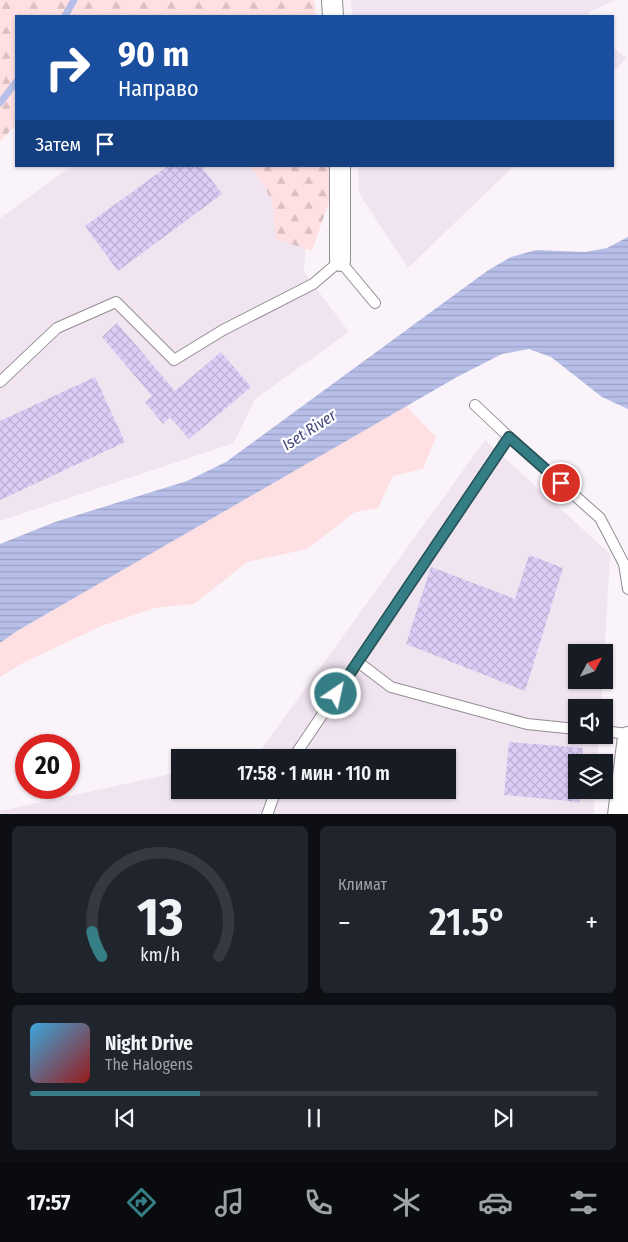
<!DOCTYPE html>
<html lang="ru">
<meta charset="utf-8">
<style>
body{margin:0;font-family:"Fira Sans Condensed",sans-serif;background:#20242c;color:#f1f3f6;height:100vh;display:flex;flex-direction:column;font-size:19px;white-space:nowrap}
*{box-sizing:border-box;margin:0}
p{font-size:16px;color:#9ea1a6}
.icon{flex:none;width:28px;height:28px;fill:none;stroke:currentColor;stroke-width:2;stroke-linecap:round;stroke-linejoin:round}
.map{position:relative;height:814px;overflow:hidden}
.panel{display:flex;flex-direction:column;gap:12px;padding:12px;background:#0d0f14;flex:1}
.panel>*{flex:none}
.banner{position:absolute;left:15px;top:15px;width:599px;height:152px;border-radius:0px;box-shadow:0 1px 4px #0004;background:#1a4fa0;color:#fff;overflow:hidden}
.needle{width:32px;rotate:49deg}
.tools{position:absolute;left:568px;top:644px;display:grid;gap:10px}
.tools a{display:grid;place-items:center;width:45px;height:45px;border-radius:0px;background:#171b24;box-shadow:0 1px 4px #0004;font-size:25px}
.speed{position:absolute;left:15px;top:734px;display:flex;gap:10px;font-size:25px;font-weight:700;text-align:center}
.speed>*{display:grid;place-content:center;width:65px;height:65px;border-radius:50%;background:#171b24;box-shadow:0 1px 4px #0004;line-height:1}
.speed .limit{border:8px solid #d22;background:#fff;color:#111}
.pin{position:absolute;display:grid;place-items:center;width:42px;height:42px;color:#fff;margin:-21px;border:2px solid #fff;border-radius:50%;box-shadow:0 1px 5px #0007}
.me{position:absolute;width:55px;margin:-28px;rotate:34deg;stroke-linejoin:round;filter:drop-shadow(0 0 4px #0008)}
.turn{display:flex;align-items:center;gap:18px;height:105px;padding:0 20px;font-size:22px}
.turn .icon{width:65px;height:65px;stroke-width:2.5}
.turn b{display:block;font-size:35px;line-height:42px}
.then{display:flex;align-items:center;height:48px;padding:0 20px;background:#0003;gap:10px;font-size:19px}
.big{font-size:38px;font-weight:600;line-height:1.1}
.panel .card{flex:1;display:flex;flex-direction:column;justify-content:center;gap:8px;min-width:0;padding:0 18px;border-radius:8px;background:#20242c}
.panel .dial{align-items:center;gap:0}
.dial svg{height:130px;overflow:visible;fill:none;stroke:#363941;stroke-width:7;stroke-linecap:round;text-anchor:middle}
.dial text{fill:#f1f3f6;stroke:none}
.song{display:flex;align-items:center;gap:15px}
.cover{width:60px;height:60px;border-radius:8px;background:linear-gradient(135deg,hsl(200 70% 55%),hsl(0 70% 35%))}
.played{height:5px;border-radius:2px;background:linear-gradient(90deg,#367e85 30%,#363941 30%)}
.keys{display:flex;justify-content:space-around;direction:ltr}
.heat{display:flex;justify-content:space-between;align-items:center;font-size:28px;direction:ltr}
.panel .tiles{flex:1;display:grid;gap:12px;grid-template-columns:1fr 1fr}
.card:last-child{grid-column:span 2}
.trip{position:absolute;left:171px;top:749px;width:285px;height:50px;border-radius:0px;background:#171b24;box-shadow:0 1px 4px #0004;font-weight:600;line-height:50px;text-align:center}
.tab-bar{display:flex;height:80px;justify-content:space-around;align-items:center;background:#090b0e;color:#9ea1a6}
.tab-bar .icon{width:35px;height:35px}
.tab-bar .on{color:#367e85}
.tab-bar b{font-size:22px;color:#f1f3f6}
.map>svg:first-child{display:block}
.built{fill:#f0e4f1}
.grass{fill:#fee0e2}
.forest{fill:url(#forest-firs)}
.water{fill:url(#water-rules)}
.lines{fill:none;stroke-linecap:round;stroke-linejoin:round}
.stream{stroke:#b7bee7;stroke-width:7}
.building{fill:url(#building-cross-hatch)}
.lane-casing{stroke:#928c92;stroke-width:12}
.street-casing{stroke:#928c92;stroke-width:22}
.lane{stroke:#fff;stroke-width:10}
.street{stroke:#fff;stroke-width:20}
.route-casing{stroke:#235256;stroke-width:12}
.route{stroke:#367e85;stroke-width:9}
.labels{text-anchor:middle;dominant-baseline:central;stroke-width:4.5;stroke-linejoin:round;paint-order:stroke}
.water-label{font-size:16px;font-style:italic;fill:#43497e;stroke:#fff}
</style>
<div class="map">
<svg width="628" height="815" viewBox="0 0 628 815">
<defs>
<pattern id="forest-firs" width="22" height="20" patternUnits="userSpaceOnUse" patternTransform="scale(1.25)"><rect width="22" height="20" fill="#fee0e2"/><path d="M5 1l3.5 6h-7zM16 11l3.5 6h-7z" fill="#d9bfc1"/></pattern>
<pattern id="water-rules" width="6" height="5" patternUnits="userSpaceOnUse" patternTransform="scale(1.25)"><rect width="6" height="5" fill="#b7bee7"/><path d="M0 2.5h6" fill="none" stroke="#9ca2c5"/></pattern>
<pattern id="building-cross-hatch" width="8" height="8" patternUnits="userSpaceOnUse" patternTransform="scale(1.25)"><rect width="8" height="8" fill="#dbcdf6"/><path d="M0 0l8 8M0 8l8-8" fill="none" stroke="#bbafd2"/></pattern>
</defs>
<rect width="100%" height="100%" fill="#faf4fa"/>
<g class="built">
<path d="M351,0h264l-25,12 -2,4h-236z"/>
<path d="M613,48l14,10 -14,14z"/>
<path d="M72,166h238l-6,106 45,60 -94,67 -21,44 -234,78v-303z"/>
<path d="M358,166h156l-106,102 -49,-75z"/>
<path d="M485,440l125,114 -6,109v-11h-28v28h27l-2,27 -25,1v27h23l-2,27h-21v28h19l-1,24 -594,1v-4l180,-39v18h268v-32l-203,-1 12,-2z"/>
</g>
<path class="grass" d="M406,406l30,31 -13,32 -30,7 -15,32 -23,4 -48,37 -60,13 -53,42 -40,4 -55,19 -76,36 -23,14v-34l17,-12z"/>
<g class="forest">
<path d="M0,0h314l2,16h-300v109l-16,16z"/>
<path d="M251,166h79l3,24 -21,61 -36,-12 -4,-39z"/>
</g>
<path class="water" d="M628,237v172l-26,-12 -51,-40 -22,-8 -27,5 -45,23 -440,254 -17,12v-99l55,-22 132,-41 39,-19 261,-191 24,-14 25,-7 49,2 22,-4z"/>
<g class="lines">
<g class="stream">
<path d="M65,16l9,-16"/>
<path d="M0,103l16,-21"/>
</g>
</g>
<g class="building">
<path d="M168,166h33l21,28 -104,77 -33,-45z"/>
<path d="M117,323l58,68 46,-39 30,35 -62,52 -19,-22 -7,7 -18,-22 7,-6 -50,-59z"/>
<path d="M95,377l30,65 -125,58v-79z"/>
<path d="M529,555l34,13 -38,123 -119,-47 25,-77 84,32z"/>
<path d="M509,742l74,6 -1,14h-6v28h4l-1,12 -75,-7z"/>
</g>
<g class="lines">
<g class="lane-casing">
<g id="lane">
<path d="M0,382l57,-54 59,-26 58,58 49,-30 90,-46 27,-23 35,42"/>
<path d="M475,405l34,32 -151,225 33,25 136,37 49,5"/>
<path d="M509,437l91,81 24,46 4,25"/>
<path d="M604,731l24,3"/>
<path d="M293,758l65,-96"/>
<path d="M267,815l9,-25"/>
</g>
</g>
<g class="street-casing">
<g id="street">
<path d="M332,0l1,16"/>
<path d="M340,261v-95"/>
<path d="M618,815l10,-78"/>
</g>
</g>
<use href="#lane" class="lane"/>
<use href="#street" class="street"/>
</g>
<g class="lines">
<g class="route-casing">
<path id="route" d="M336,694l173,-257 52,46"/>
</g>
<use href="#route" class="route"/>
</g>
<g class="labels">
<g class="water-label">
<text transform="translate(309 430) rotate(-33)">Iset River</text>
</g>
</g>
</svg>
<div class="tools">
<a><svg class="needle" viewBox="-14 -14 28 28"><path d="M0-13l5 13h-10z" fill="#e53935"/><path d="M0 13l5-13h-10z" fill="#9ea1a6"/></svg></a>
<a><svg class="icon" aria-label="sound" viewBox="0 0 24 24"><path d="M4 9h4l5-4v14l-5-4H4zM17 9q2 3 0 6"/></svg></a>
<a><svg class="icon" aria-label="layers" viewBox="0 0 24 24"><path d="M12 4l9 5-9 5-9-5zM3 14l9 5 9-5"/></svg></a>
</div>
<div class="speed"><div class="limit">20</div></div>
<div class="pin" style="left:561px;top:483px;background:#d93025"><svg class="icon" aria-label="arrive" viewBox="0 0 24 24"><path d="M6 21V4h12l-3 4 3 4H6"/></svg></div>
<svg class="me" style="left:336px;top:694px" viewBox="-20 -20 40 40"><circle r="17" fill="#367e85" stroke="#fff" stroke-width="3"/><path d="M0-11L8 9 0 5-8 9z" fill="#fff"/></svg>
<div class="trip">17:58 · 1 мин · 110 m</div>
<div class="banner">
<div class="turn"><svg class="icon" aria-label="right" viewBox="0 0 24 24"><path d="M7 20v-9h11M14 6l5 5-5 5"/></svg><div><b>90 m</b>Направо</div></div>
<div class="then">Затем<svg class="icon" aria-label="arrive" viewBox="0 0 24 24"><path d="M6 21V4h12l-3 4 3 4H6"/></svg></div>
</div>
</div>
<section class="panel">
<div class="tiles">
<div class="card dial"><svg viewBox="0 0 100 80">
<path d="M14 69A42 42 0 1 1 86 69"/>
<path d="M14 69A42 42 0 0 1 8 54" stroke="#367e85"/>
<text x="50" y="56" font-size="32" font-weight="700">13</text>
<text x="50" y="72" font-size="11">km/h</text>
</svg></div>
<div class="card"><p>Климат</p>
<div class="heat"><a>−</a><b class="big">21.5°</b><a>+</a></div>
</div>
<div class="card">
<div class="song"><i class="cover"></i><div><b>Night Drive</b><p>The Halogens</p></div></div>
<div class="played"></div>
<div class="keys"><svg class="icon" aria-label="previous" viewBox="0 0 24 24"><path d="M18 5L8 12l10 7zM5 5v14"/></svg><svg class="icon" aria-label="pause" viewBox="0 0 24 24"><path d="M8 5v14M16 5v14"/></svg><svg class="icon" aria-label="next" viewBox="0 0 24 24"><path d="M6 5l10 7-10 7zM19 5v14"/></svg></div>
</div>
</div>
</section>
<nav class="tab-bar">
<b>17:57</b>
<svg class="icon on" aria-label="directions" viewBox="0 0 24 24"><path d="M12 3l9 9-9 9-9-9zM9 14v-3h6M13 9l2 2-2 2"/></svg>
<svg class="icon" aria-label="music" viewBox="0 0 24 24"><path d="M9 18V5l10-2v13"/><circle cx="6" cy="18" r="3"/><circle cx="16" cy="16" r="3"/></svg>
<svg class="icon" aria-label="phone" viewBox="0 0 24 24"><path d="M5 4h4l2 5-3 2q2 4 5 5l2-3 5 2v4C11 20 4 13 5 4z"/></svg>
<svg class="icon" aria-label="climate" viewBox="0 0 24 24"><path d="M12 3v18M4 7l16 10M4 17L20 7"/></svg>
<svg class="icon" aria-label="car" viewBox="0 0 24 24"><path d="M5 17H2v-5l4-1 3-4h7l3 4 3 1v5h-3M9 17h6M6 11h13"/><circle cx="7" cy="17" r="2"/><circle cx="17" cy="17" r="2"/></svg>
<svg class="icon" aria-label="filters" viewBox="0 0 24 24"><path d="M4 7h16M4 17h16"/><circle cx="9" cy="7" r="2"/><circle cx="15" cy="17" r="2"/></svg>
</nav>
